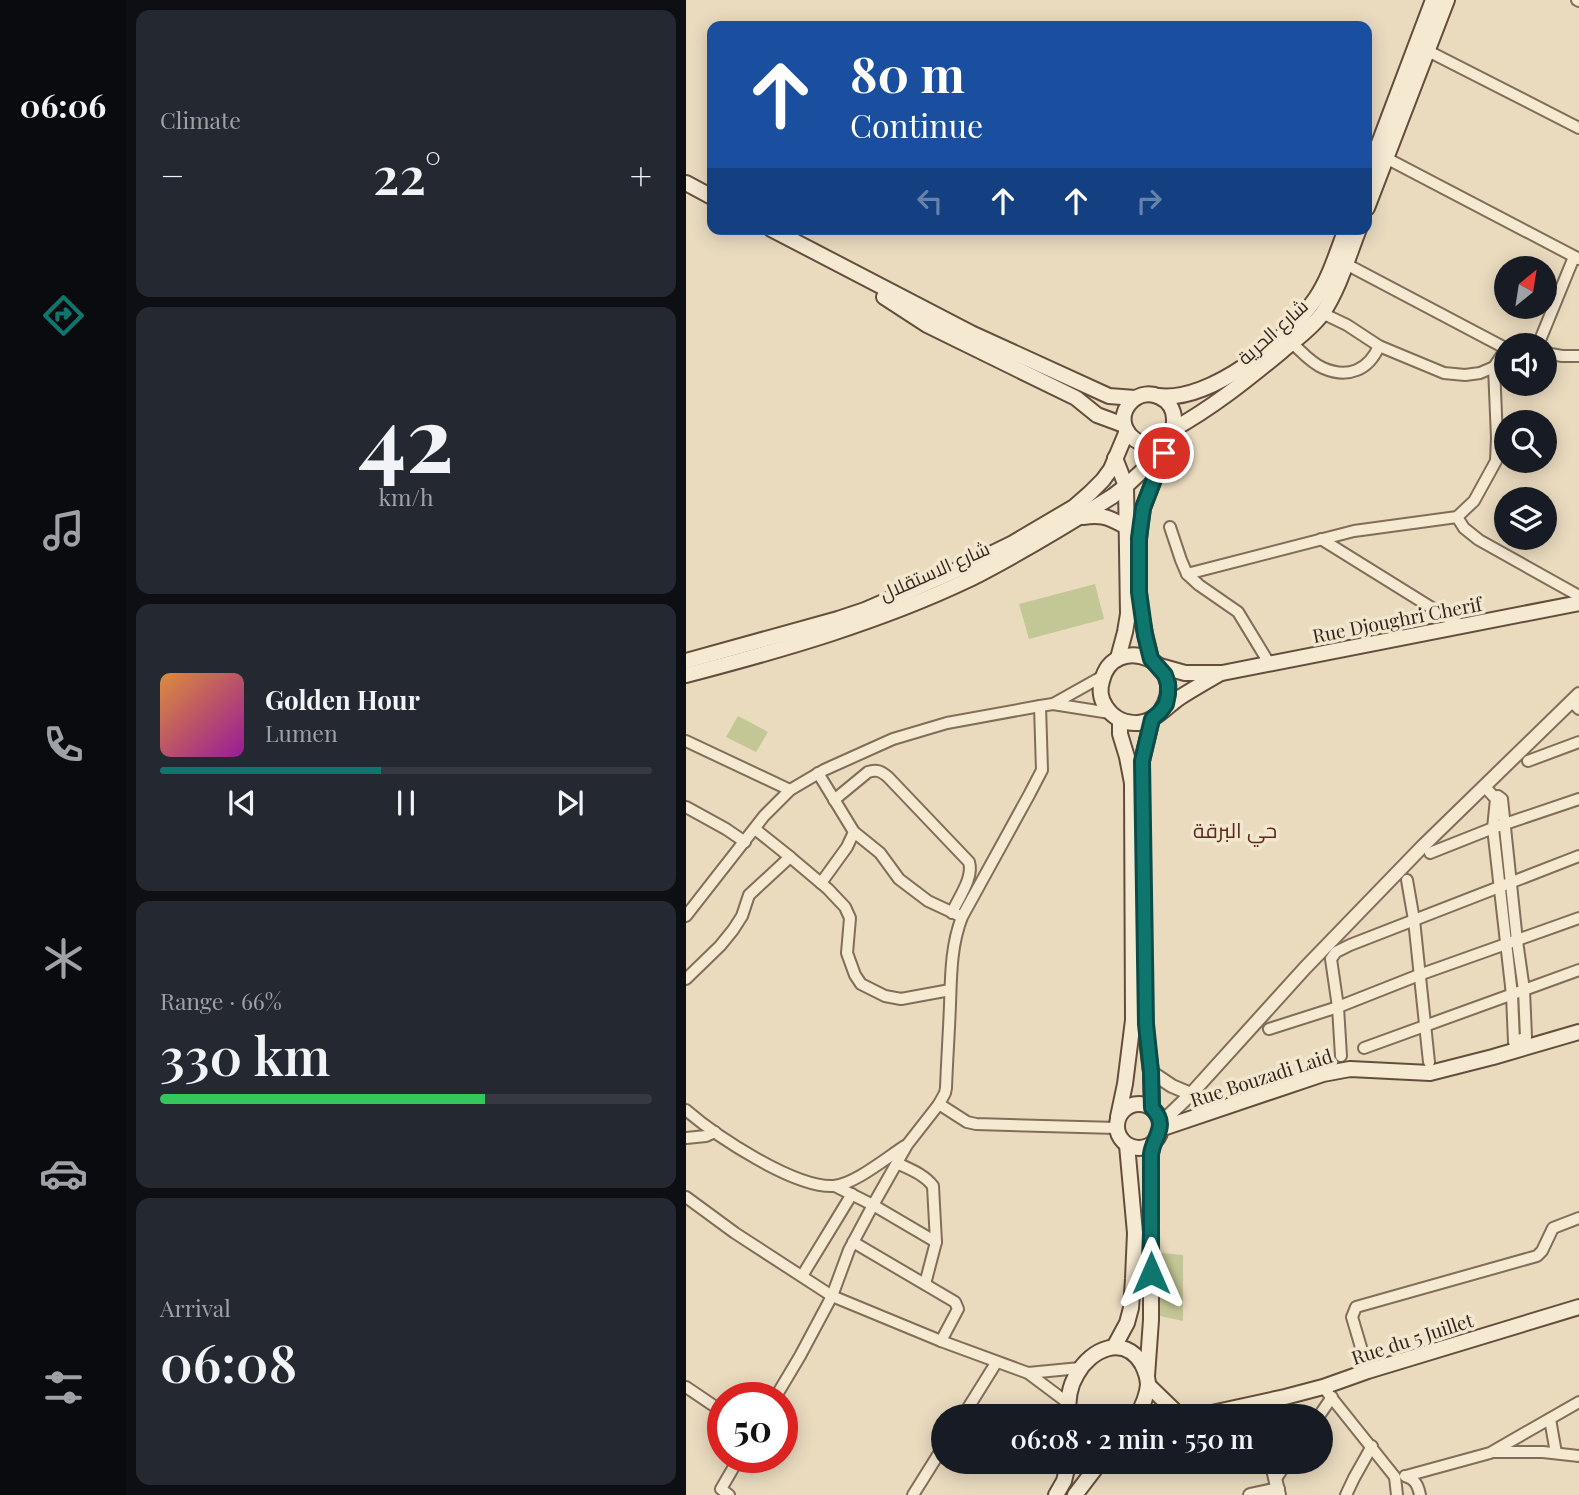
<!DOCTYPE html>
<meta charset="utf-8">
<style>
body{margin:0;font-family:"Playfair Display",Cairo,serif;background:#242831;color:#f1f3f6;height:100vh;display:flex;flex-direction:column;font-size:26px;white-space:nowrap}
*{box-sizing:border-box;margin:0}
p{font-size:23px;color:#9ea1a6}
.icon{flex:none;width:38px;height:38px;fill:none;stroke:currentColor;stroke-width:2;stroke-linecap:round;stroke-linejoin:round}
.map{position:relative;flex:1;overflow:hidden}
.panel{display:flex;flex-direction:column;gap:10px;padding:10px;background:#0d0f14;width:560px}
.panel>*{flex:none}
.hud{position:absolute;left:21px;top:21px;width:665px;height:214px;border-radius:14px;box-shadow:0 4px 18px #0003;background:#1a4fa0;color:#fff;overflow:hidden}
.needle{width:46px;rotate:30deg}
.tools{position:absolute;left:808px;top:256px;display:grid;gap:14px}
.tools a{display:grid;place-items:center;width:63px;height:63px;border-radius:50%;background:#171b24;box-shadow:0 4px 18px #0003;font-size:35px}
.speed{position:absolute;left:21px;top:1382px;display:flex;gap:14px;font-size:35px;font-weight:700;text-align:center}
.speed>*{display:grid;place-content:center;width:91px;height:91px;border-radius:50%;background:#171b24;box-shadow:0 4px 18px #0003;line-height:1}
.speed .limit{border:10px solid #d22;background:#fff;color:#111}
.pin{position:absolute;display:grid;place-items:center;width:60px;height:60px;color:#fff;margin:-30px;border:4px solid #fff;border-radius:50%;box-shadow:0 2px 7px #0007}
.me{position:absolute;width:77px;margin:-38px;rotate:0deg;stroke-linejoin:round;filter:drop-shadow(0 0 5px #0008)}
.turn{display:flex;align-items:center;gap:24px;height:147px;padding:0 28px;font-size:32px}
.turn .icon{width:91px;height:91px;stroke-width:2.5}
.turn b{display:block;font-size:49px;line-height:60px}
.lanes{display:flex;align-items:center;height:66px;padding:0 28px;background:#0003;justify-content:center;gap:35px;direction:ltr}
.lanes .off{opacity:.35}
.big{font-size:52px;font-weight:600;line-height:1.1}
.panel .widget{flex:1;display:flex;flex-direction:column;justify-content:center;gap:10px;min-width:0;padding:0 24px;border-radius:14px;background:#242831}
.panel .dial{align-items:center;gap:0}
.dial b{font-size:91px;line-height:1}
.song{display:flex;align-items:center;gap:21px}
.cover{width:84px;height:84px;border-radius:10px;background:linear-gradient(135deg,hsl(30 70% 55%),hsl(300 70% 35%))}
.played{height:7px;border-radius:4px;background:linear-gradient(90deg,#0f766e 45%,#363941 45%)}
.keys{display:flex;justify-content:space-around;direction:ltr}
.heat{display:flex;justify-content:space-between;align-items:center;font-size:38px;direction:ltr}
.charge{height:10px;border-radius:5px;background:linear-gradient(90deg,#34c759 66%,#363941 0)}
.trip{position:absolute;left:245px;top:1404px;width:402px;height:70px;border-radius:35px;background:#171b24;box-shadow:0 4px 18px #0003;font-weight:600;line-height:70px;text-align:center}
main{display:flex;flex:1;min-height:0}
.dock{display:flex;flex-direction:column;width:126px;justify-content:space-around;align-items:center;background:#090b0e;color:#9ea1a6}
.dock .icon{width:49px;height:49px}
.dock .selected{color:#0f766e}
.dock b{font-size:32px;color:#f1f3f6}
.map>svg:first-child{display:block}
.green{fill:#c3c695}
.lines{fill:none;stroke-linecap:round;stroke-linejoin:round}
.minor-casing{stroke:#816d59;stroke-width:14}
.tertiary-casing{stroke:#816d59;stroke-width:16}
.secondary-casing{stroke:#634e3d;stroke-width:18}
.minor{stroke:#f5e9d2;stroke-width:10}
.tertiary{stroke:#f5e9d2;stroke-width:12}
.secondary{stroke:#f5e9d2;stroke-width:14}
.route-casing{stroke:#0a4d48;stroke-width:18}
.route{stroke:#0f766e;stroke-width:12}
.labels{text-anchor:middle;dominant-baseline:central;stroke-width:7;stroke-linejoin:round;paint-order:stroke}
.street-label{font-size:19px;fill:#32261c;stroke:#f2e6ce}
.neighbourhood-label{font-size:21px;fill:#5b291f;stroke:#f2e6ce}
</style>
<main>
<nav class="dock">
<b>06:06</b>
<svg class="icon selected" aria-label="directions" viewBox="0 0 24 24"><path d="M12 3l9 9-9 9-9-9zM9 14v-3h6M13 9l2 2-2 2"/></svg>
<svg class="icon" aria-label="music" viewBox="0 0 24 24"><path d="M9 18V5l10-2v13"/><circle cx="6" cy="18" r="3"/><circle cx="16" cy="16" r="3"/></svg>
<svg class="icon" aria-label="phone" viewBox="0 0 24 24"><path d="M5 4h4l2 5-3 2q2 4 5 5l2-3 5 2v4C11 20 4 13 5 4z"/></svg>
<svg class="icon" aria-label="climate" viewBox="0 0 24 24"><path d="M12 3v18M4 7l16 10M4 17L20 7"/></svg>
<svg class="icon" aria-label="car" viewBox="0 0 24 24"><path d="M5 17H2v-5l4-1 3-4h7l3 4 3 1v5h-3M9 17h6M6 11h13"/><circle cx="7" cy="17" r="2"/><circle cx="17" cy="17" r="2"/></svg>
<svg class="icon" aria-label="filters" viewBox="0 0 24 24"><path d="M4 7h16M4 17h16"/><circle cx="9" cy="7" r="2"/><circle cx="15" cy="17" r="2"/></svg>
</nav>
<section class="panel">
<div class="widget"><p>Climate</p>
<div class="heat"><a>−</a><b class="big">22°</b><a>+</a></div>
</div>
<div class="widget dial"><b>42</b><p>km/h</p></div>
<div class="widget">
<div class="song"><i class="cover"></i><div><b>Golden Hour</b><p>Lumen</p></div></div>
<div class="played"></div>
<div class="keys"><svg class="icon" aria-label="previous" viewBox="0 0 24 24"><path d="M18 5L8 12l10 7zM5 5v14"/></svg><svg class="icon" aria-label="pause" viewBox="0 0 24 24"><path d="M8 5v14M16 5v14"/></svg><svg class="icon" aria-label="next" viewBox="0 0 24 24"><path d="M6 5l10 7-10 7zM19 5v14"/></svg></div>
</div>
<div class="widget"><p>Range · 66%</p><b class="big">330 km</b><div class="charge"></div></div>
<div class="widget"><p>Arrival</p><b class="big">06:08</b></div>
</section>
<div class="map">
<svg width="893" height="1495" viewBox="0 0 893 1495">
<rect width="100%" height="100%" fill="#eadbbf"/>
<g class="green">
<path d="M409,584l9,35 -75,20 -10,-35z"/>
<path d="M52,716l30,16 -12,20 -30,-15z"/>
<path d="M465,1252l32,3v66l-32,-7z"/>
</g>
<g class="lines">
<g class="minor-casing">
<g id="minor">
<path d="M891,0l2,1"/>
<path d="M742,51l151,77"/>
<path d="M700,158l193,101"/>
<path d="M660,264l161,85"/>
<path d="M636,313l25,12 32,21 65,27 21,2 15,-2 14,-6 12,-18"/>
<path d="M606,343c10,9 19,20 31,25 25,11 46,2 56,-22"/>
<path d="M852,345l36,-88"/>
<path d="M859,353l17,3h17"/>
<path d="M771,517l7,11 15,12 100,56"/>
<path d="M484,527l11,33 6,14 12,11 39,27 31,51"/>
<path d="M635,539l140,87"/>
<path d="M501,574l167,-43 103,-14 17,-16 22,-40 1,-23 -3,-71"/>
<path d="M886,702l7,7"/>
<path d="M367,704l50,-28"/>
<path d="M354,706l2,64 -13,25 -67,122c-11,28 -11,58 -12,88 -1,27 -3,55 -4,83l-1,5 -6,11 28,18 9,2 141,4"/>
<path d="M0,741l104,49"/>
<path d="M842,761l51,-19"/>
<path d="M132,773l36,59 26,21 19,26 29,22 30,14"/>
<path d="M799,787l11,12 2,-3 4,3 15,142 7,49 2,47 -12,5 -2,-47 -19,-167 3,-29"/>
<path d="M148,800l34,-28c8,-3 13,-1 20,5l81,85c5,16 -11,36 -17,51"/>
<path d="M0,807l40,22 19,13"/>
<path d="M744,853l63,-25 86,-29"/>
<path d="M104,857l38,32 17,18 5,11 -3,35 8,22 6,9 24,12 16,3 49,-9"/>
<path d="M721,880l7,40 15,142"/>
<path d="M135,883l26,-36 7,-15"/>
<path d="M0,916l78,-100 26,-26 34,-20 69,-31 54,-16 93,-17 13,-2 57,9"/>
<path d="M0,979l34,-33 13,-16 9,-14 7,-21 41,-38 -35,-28"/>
<path d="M583,1029l69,-22 81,-32 160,-57"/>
<path d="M678,1048l215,-78"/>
<path d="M655,1056l-3,-49 -7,-48 5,-7 14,-7 229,-89"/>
<path d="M0,1110c30,26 108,78 148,76 21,-2 52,-28 71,-40"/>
<path d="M0,1138l20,-2 9,-4"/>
<path d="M211,1163c12,6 27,11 36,23l3,56"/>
<path d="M149,1186l38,19 63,37 -11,42"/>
<path d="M0,1197l49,36 97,63 109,45 87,32 40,30"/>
<path d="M167,1242l102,60 3,7 -17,32"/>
<path d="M116,1276l50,-82"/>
<path d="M682,1371l-16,-54 4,-10 181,-51 5,-5 11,-23 26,-10"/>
<path d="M342,1373l52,-5"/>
<path d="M0,1387l37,25"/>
<path d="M637,1387l72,90 2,18"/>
<path d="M89,1398l25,-42 32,-60 17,-46 24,-45 34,-60 32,-41"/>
<path d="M277,1416l33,-53"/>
<path d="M633,1416l13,-19"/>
<path d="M864,1419l6,34"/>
<path d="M807,1452h50l36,4"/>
<path d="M719,1476c10,3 13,9 15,19"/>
<path d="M720,1476l84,-23 89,-51"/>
<path d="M589,1480l13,-19"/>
<path d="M43,1495l-8,-6 18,-31"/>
<path d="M227,1495l30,-48"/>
<path d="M660,1495l8,-17 18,-32"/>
</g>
</g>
<g class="tertiary-casing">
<g id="tertiary">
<path d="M465,1072l21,14 19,8"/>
<path d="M475,1123l30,-29 114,-126 118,-122 156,-152"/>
<path d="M571,1403l4,13"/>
<path d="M585,1461l8,34"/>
<path d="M564,1495l28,-6"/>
</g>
</g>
<g class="secondary-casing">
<g id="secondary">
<path d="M681,175l66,-175"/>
<path d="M0,183l26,14"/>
<path d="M681,208l80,-208"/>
<path d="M85,229l200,104 138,63 26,2"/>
<path d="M198,297l43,28 149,73 21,17 27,10"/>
<path d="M472,396c52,7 130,-57 158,-98 14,-21 21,-46 30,-69"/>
<path d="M486,430c40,-22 75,-50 110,-79 14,-12 29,-22 40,-37 17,-25 26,-57 37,-85"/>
<path d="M429,458l11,28 2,128 -3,18 -7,26"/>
<path d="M397,517c21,-3 26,1 44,10"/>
<path d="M465,659c-4,-18 -9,-35 -11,-54 -4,-31 -2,-66 3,-97 8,-21 16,-41 23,-61 3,-9 8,-18 8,-26 1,-23 -26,-35 -42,-20 -25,24 11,59 37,36"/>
<path d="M0,661l152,-42 27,-9 99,-43 49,-24 61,-36 16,-14 13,-13 8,-11 16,-38"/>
<path d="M474,666l25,7h37l357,-70"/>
<path d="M0,675c96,-25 194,-53 284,-96 49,-25 97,-54 143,-83l13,-10 31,-29 7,-16"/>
<path d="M474,712c34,-51 -47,-81 -58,-31 -3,9 -1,19 4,26 7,11 19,17 32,16 16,-1 28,-16 41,-25 14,-9 28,-17 42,-25"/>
<circle cx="453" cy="1126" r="22"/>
<path d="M466,1108l-1,-36 -6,-48 -4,-238 1,-25 10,-42"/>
<path d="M432,1117l7,-33 8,-64 -1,-237 -5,-26 -7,-23v-14"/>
<path d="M474,1129l163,-55 27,-5 80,4 63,-16 86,-25"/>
<path d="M428,1347l13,-24 4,-15 2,-29 2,-46 -8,-88"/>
<path d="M461,1376l4,-56v-166l2,-11"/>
<path d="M462,1385l32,31"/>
<path d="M383,1416c-2,-16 0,-29 8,-42 14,-25 47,-40 65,-10 3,6 6,14 6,21 -1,11 -6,22 -11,31"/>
<path d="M512,1416l87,-19 38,-10 45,-16 211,-64"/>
<path d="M370,1495l8,-14 5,-20"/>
<path d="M389,1495l26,-34"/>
</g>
</g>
<use href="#minor" class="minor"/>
<use href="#tertiary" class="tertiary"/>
<use href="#secondary" class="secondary"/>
</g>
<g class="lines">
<g class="route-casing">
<path id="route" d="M465,1273v-119c3,-19 18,-28 1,-46l-1,-36 -5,-48 -4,-263 10,-42 8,-7 6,-8 2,-10v-10l-3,-9 -14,-16 -6,-24 -6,-43v-54l4,-30 21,-55"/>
</g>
<use href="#route" class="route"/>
</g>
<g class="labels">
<g class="street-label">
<text transform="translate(586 331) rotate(-42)">شارع الحرية</text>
<text transform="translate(248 570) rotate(-24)">شارع الاستقلال</text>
<text transform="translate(711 619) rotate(-11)">Rue Djoughri Cherif</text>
<text transform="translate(575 1077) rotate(-18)">Rue Bouzadi Laid</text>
<text transform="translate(726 1338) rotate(-18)">Rue du 5 Juillet</text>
</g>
<g class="neighbourhood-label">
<text x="549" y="829">حي البرقة</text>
</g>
</g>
</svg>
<div class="tools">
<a><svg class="needle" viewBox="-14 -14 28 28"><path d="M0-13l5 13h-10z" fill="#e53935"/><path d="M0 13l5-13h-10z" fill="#9ea1a6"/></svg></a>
<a><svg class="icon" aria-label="sound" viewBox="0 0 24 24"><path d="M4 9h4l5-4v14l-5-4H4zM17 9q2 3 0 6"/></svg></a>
<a><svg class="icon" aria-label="search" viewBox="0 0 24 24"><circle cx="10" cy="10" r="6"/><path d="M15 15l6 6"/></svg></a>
<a><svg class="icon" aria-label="layers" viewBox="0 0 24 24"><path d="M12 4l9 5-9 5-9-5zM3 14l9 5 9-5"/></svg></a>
</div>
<div class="speed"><div class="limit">50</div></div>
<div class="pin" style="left:478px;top:453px;background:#d93025"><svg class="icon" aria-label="arrive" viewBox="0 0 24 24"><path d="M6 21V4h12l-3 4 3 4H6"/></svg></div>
<svg class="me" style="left:465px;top:1273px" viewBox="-20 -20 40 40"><path d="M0-17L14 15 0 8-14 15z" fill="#0f766e" stroke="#fff" stroke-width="4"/></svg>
<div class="trip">06:08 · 2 min · 550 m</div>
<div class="hud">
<div class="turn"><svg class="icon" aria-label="ahead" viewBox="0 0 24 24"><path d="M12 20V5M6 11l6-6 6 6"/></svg><div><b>80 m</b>Continue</div></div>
<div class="lanes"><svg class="icon off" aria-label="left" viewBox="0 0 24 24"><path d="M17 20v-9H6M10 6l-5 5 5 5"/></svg><svg class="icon" aria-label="ahead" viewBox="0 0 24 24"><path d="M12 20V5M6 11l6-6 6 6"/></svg><svg class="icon" aria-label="ahead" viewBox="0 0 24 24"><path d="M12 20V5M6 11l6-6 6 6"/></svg><svg class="icon off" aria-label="right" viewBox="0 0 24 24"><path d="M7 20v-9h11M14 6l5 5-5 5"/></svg></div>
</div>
</div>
</main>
